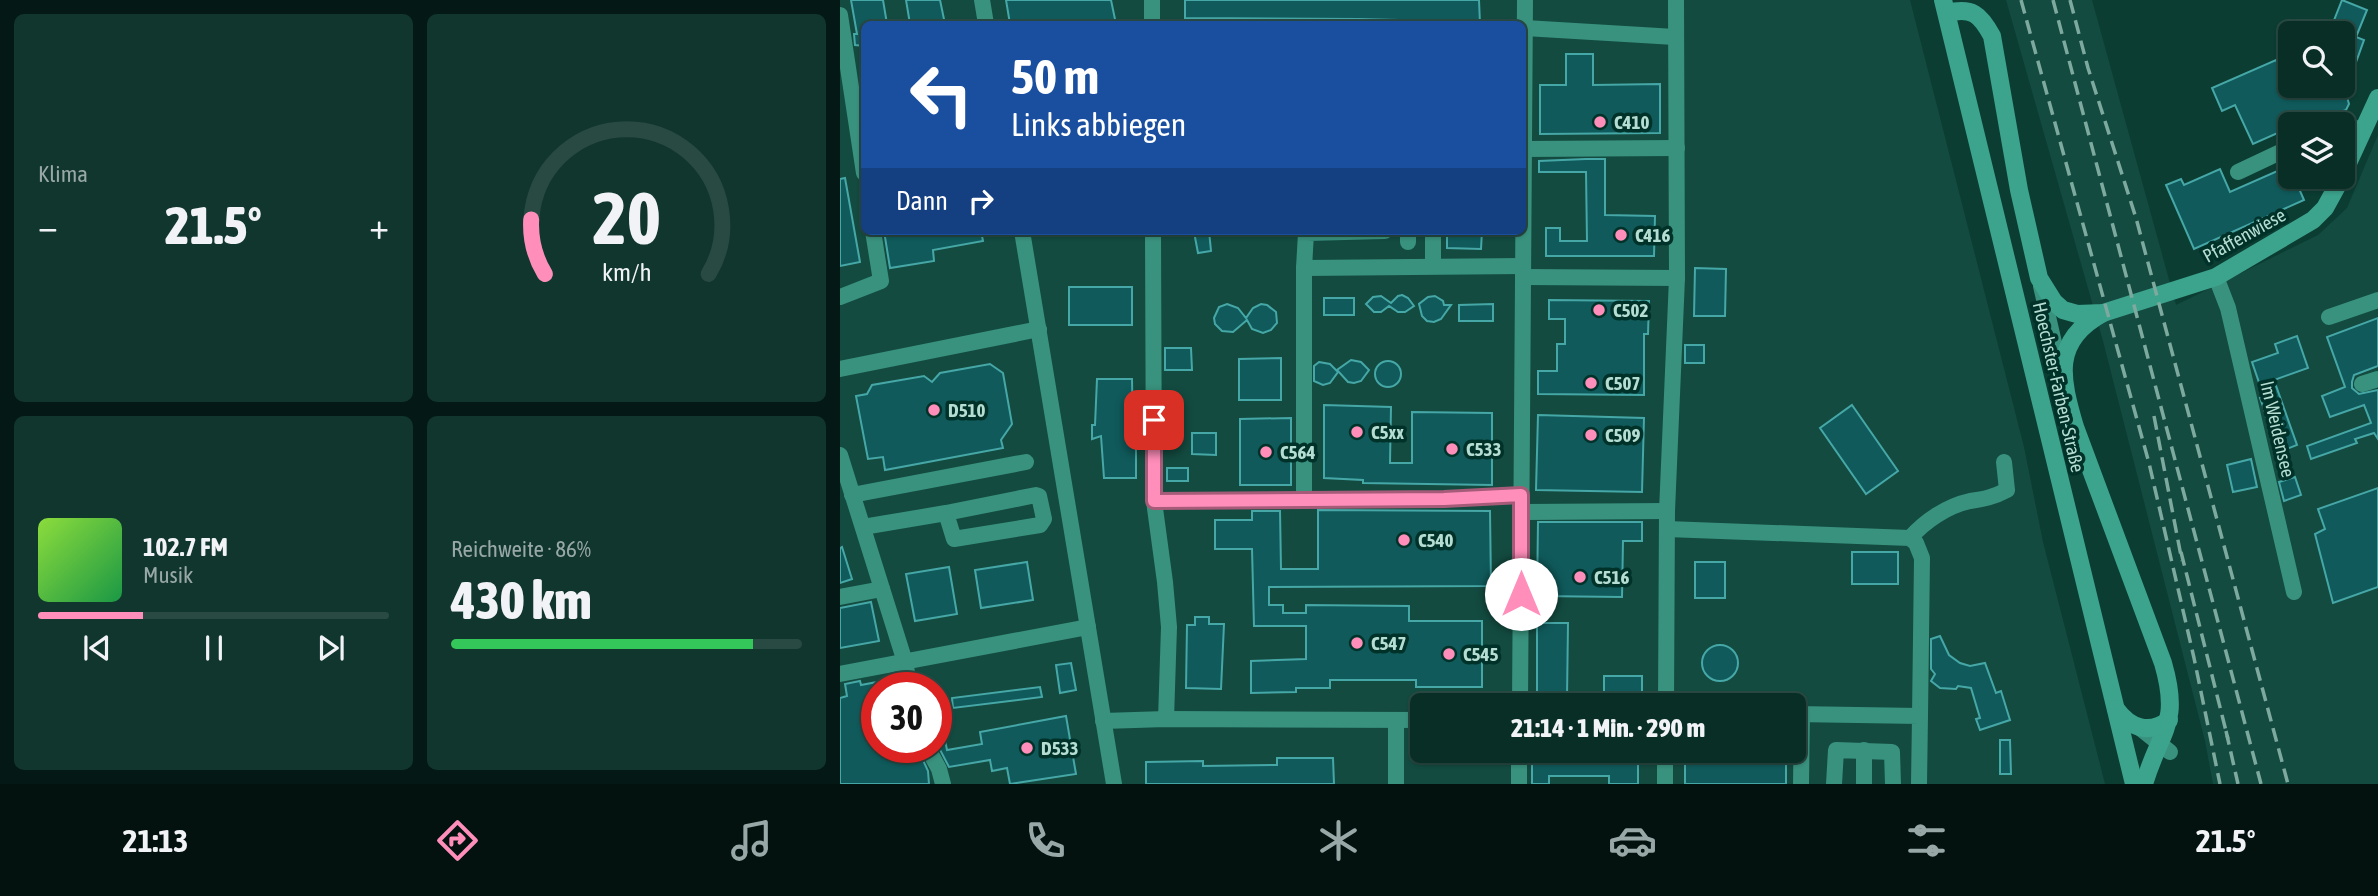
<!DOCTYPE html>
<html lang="de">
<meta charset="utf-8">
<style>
body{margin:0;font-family:"Asap Condensed",sans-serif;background:#11362e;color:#f1f3f6;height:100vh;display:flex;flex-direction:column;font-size:26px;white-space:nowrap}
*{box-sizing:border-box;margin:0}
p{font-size:23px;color:#98a8a7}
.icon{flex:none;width:38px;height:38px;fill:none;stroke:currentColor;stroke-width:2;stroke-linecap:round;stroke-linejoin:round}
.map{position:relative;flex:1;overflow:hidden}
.sheet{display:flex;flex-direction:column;gap:14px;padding:14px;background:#041915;width:840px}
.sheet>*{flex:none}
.banner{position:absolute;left:21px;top:21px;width:665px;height:214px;border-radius:10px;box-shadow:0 2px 5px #0004,0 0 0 2px #294a43;background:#1a4fa0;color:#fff;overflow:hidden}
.tools{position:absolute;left:1438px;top:21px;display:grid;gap:14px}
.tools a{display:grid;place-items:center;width:77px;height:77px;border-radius:10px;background:#082e26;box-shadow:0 2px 5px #0004,0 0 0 2px #294a43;font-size:35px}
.speed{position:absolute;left:21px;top:672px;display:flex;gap:14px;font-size:35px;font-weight:700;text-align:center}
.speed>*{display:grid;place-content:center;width:91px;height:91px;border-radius:50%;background:#082e26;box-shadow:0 2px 5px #0004,0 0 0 2px #294a43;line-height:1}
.speed .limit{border:10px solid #d22;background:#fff;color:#111}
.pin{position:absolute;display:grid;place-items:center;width:60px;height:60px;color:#fff;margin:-30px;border-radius:14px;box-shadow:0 4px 10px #0006}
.me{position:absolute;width:77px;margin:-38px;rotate:0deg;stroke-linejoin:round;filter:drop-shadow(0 0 5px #0008)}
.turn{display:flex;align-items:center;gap:24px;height:147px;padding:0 35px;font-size:32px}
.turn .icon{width:91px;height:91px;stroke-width:2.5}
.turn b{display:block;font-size:49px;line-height:60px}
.then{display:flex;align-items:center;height:66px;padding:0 35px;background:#0003;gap:14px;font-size:26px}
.big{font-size:52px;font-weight:800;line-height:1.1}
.sheet .tile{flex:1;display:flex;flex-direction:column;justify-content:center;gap:10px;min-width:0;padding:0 24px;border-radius:10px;background:#11362e}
.sheet .dial{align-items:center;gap:0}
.dial svg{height:182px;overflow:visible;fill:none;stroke:#294a43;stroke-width:7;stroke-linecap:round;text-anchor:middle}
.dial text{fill:#f1f3f6;stroke:none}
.song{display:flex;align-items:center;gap:21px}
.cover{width:84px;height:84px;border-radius:10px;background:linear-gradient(135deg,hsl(90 70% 55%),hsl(140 70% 35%))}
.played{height:7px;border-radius:4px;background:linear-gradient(90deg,#ff8eba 30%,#294a43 30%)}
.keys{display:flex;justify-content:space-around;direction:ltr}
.heat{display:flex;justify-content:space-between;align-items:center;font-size:38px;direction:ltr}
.charge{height:10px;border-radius:5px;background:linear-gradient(90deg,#34c759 86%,#294a43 0)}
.sheet .tiles{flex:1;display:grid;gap:14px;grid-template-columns:repeat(2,1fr)}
.trip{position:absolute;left:570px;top:693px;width:396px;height:70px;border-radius:10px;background:#082e26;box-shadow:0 2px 5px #0004,0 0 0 2px #294a43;font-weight:800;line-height:70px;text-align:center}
.tabs{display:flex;height:112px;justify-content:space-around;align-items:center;background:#03120f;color:#98a8a7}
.tabs .icon{width:49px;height:49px}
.tabs .active{color:#ff8eba}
.tabs b{font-size:32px;color:#f1f3f6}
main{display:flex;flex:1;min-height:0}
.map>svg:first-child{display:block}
.built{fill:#134b40;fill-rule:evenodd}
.building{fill:#105a5b;stroke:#46a7a7;stroke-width:2}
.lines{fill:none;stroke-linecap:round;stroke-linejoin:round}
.minor{stroke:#39927e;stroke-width:16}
.major{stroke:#3ca38c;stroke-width:18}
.rail{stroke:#7ea99f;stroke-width:3.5;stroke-dasharray:14 7;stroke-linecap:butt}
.route-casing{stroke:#a65c79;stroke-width:18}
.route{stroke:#ff8eba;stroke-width:12}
.poi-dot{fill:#ff8eba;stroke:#003229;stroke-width:2.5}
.labels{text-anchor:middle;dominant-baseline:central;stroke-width:7;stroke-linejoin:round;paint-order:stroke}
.poi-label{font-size:19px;font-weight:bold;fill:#b5ddd2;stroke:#003229;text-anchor:start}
.street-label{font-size:19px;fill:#b5ddd2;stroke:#003229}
</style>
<main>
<section class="sheet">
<div class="tiles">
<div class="tile"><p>Klima</p>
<div class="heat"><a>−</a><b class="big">21.5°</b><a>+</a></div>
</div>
<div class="tile dial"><svg viewBox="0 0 100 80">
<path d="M14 69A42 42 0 1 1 86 69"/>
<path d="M14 69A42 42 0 0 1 8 45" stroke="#ff8eba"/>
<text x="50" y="56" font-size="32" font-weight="700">20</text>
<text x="50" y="72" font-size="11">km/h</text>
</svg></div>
<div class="tile">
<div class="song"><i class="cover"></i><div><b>102.7 FM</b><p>Musik</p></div></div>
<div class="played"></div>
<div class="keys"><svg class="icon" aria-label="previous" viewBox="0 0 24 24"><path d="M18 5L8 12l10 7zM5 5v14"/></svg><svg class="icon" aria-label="pause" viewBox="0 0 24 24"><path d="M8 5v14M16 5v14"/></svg><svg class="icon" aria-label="next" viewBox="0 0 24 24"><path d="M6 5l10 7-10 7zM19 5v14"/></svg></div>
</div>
<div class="tile"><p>Reichweite · 86%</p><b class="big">430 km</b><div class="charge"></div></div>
</div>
</section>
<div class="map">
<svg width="1538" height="784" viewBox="0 0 1538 784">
<rect width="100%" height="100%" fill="#0b3d33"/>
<g class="built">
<path d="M0,0h1070l114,447 19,95 62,242h-1265zM24,24h658v207h-658zM37,688h59v59h-59zM583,705h371v46h-371z"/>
<path d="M1166,0h86l84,305 142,-70 29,-27 31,-73v649h-165l-8,-43 -102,-400z"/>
</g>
<g class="building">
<path d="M11,0h32l4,24h-23v22l-9,-1 -1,-11h3z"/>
<path d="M66,0h34l5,24h-35z"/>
<path d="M166,0h105l5,24h-106z"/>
<path d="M345,0h294l1,24h-42v-3l-79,-2 -174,-1z"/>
<path d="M1502,0l25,10 -11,27 8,3 -9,25 -12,-4v-28h-14z"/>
<path d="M726,54h27v31l67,-1v49l-120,1v-49h26z"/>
<path d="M1436,60l10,23 5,-2v5h55l-2,5 4,2 -1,4 2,7 -3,6 -14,5 -7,-3 -27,12h-7v3l-38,17 -18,-39 -13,6 -10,-23z"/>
<path d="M746,159h19v56l50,1 -1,40h-108v-28h14v13h27l-1,-69h-47v-11z"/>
<path d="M1451,165v12h3l10,23 -110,49 -28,-64 15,-6 3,6 36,-16 10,23z"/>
<path d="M5,178l15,84 -20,4v-87z"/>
<path d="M44,231h97l2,10 -50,9 1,11 -44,7z"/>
<path d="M369,231l2,20 -13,2 -4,-21z"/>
<path d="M607,231h35l-1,18 -34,-1z"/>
<path d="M855,268l31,1 -1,47h-31z"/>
<rect x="229" y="287" width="63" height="38"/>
<path d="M562,295l6,3 6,8 -9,6h-7l-9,-6 -8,6h-7l-8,-8 7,-7 8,-1 10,7 7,-7z"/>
<path d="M595,296l8,5 1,4h7l-10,14 -7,3 -7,-1 -5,-5 -3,-12 9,-7z"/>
<rect x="484" y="298" width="30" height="17"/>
<path d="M709,300l100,1 -1,33h-4v61l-106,-1v-23h19v-27h8v-25h-16z"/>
<path d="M387,304l11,4 8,10 7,-10 8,-4 6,1 9,7 1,11 -6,7 -8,3 -11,-4 -5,-9 -14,12 -11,-1 -7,-7 -1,-6 5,-11z"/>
<path d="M653,304v17h-34v-16z"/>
<path d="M1538,318v48l-24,9 -2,7v6l7,6 19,-4v49l-4,-6 -19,6 2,4 -46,16 -4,-13 64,-23 -7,-18 -34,12 -8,-21 23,-9 -18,-50z"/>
<path d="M1457,336l11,32 -34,12 23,65 -18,7 -19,-54 4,-1 -12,-35 26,-9 -3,-9z"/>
<rect x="845" y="345" width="19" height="18"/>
<path d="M325,348h26l1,22h-27z"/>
<path d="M441,358v42h-42v-41z"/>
<path d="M511,360l10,2 8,8 -8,11 -7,2 -6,-1 -11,-12z"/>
<circle cx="548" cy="374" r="13"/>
<path d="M479,362l11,2 8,8 -8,11 -7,2 -9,-4v-15z"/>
<path d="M150,364l13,9 9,51 -11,16 2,8 -118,22 -2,-13 -15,2 -12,-63 11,-2 5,-9 52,-9 8,6 8,-9z"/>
<path d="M257,379h35l1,54 3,2v43h-32l-3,-42 -9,3v-14h3z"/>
<path d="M484,405l67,2 -1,56h22v-51l80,1v72l-129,-2v-3l-39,-2z"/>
<path d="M1012,405l46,66 -32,23 -46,-66z"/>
<path d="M698,415l106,3 -2,74 -106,-2z"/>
<path d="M451,418v67h-51v-66z"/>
<path d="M352,433h24v22l-24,-1z"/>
<path d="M1411,459l6,28 -24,5 -6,-27z"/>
<rect x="327" y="468" width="21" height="13"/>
<path d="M1455,477l6,18 -17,6 -5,-19z"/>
<path d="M1538,488v99l-45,16 -18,-69 10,-5 -7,-20z"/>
<path d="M478,510l172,1 1,75 -222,1v18h14v8h23v-8l103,1v15h73v66h-66v-7h-86v8h-34v4l-45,1v-32l55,-2v-33h-52l-2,-77h-37v-29h37v-9h28l1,58h37z"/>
<path d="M698,522h104v19h-19l-1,56 -85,-1z"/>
<path d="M2,547l10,32 -12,4v-35z"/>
<rect x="1012" y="552" width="46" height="32"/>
<path d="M187,562l6,38 -52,8 -6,-38z"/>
<rect x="855" y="562" width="30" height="36"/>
<path d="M109,567l8,47 -42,7 -9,-47z"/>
<path d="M31,602l8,39 -39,7v-40z"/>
<path d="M355,617h14v7h15l-3,65 -35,-1 1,-63h8z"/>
<path d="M697,623h31l-1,74h-30z"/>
<path d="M1100,636l9,19 11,8 10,3 15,-3 11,30 5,-2 9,29 -30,10 -4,-11 4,-1 -9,-30 -13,-2 -2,3 -16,-1 -9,-7 4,-7 -4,-5v-30z"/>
<circle cx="880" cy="663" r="18"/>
<path d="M231,663l5,27 -16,3 -4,-28z"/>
<rect x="764" y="676" width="38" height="22"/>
<path d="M20,681l1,4 16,-3v65h16l1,4 23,-4 11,24 1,13h-89v-86l7,-2 -2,-12z"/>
<path d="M200,687l2,10 -89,11 -1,-10z"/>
<path d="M226,716l10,58 -66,10 -3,-16 -15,3 -2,-11 -41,7 -13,-25v-21l5,-1 6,30 35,-6 -2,-12z"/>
<path d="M1160,740h10l1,34h-11z"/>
<path d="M692,751h106v33h-29v-8h-60v8h-17z"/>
<rect x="845" y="751" width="101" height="33"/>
<path d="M437,758h56l1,26h-188v-22l57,-1v5l74,-1z"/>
</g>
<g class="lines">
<g class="minor">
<path d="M142,0l4,24"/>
<path d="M312,0v24"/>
<path d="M0,15l24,158"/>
<path d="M685,28l150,9"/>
<path d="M1503,129l9,-2 10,3"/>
<path d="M684,149l153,-1"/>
<path d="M1398,172l53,-25"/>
<path d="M182,231l92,553"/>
<path d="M313,231l1,270 11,81 4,45 -3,92"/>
<path d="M545,231l-79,2 -2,35 219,-2"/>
<path d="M568,242v-11"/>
<path d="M593,266v-35"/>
<path d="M683,277l154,1"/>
<path d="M1376,277l12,31 66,284"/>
<path d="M1201,286l20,87"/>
<path d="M0,297l41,-16 -8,-50"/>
<path d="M1489,317l49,-17"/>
<path d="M0,369l199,-40"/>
<path d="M1522,384l16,-5"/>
<path d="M0,455l65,207 5,26"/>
<path d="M12,495l174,-33"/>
<path d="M464,500v-232"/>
<path d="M314,501l290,-2 77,-4"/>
<path d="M681,512l146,-1"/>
<path d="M23,527l83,-14 8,26 86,-14 4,-6 -5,-23 -3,-1 -90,18"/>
<path d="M827,529l243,9 6,5 6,15 -2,158"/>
<path d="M1070,538c15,-17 37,-32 60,-37 14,-2 24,-4 37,-11l-3,-28"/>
<path d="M0,597l42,-8"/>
<path d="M0,674l248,-47"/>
<path d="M680,705l5,-705"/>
<path d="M826,705l1,-194 10,-233 -1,-278"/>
<path d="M954,714l126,2 -1,68"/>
<path d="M263,721l63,-2 257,1"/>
<path d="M1300,728l30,24"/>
<path d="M87,747l12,22 4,15"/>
<path d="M1024,750v34"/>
<path d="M556,784v-64"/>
<path d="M679,784v-33"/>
<path d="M825,784v-33"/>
<path d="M961,784l1,-70"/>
<path d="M994,784l2,-34 56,2 1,32"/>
</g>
<g class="major">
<path d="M1103,0l191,784"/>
<path d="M1107,13c25,-6 33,1 45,23l27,154 20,88 15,24 9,8 14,4 26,-1 113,-36 97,-57 12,-12 17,-31"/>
<path d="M1503,174l35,-76"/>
<path d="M1263,313c-52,28 -42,66 -28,114l88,236c18,62 -3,67 -19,121"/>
<path d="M1276,709c14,19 33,26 53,11"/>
</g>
<g class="rail">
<path d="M1181,0l128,463 45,195 26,126"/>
<path d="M1213,0l208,784"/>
<path d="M1230,0l18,68 48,150 152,566"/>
<path d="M1314,416l28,145"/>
<path d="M1341,552l47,187"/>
<path d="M1386,731l12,53"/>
</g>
</g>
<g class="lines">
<g class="route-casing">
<path id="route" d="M314,420v81l290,-2 77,-4v99"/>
</g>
<use href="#route" class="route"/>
</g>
<g class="poi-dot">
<circle cx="760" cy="122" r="7"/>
<circle cx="781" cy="235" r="7"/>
<circle cx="759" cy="310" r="7"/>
<circle cx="751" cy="383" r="7"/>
<circle cx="94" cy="410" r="7"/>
<circle cx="517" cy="432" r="7"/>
<circle cx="751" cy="435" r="7"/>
<circle cx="612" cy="449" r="7"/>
<circle cx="426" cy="452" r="7"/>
<circle cx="564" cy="540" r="7"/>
<circle cx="740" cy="577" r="7"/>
<circle cx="517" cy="643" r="7"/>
<circle cx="609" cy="654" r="7"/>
<circle cx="187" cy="748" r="7"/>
</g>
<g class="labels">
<g class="poi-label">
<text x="774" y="122">C410</text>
<text x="795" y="235">C416</text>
<text x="773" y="310">C502</text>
<text x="765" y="383">C507</text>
<text x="108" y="410">D510</text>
<text x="531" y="432">C5xx</text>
<text x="765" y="435">C509</text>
<text x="626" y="449">C533</text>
<text x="440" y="452">C564</text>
<text x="578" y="540">C540</text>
<text x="754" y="577">C516</text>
<text x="531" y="643">C547</text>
<text x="623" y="654">C545</text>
<text x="201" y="748">D533</text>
</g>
<g class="street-label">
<text transform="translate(1404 235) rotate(-29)">Pfaffenwiese</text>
<text transform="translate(1219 387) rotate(77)">Hoechster-Farben-Straße</text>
<text transform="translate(1438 429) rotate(77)">Im Weidensee</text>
</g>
</g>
</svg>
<div class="tools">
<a><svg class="icon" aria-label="search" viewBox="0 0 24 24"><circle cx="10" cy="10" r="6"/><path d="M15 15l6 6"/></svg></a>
<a><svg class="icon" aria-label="layers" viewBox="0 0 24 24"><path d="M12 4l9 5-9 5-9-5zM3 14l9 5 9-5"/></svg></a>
</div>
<div class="speed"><div class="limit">30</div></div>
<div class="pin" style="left:314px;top:420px;background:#d93025"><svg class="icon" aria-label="arrive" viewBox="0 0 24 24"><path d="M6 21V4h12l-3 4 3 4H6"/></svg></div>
<svg class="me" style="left:681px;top:594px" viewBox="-20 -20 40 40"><circle r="19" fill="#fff"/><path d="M0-13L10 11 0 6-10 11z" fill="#ff8eba"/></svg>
<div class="trip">21:14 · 1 Min. · 290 m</div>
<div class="banner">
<div class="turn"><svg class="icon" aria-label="left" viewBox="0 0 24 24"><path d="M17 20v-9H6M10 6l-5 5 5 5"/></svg><div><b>50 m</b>Links abbiegen</div></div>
<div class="then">Dann<svg class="icon" aria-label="right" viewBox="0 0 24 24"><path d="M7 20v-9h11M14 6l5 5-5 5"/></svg></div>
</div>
</div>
</main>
<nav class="tabs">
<b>21:13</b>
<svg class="icon active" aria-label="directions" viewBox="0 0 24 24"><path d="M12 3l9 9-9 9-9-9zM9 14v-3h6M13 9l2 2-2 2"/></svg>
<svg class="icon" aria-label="music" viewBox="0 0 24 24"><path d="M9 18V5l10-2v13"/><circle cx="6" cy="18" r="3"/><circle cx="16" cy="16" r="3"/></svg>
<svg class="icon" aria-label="phone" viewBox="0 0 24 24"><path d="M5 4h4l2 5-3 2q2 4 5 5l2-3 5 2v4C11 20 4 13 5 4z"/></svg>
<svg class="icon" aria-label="climate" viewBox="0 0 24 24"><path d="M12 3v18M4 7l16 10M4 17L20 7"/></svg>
<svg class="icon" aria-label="car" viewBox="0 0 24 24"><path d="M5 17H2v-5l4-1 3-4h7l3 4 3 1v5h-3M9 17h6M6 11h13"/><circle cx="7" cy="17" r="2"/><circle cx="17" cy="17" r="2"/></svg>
<svg class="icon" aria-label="filters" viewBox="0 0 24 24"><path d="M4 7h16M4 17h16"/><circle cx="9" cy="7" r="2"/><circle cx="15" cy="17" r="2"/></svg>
<b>21.5°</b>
</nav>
